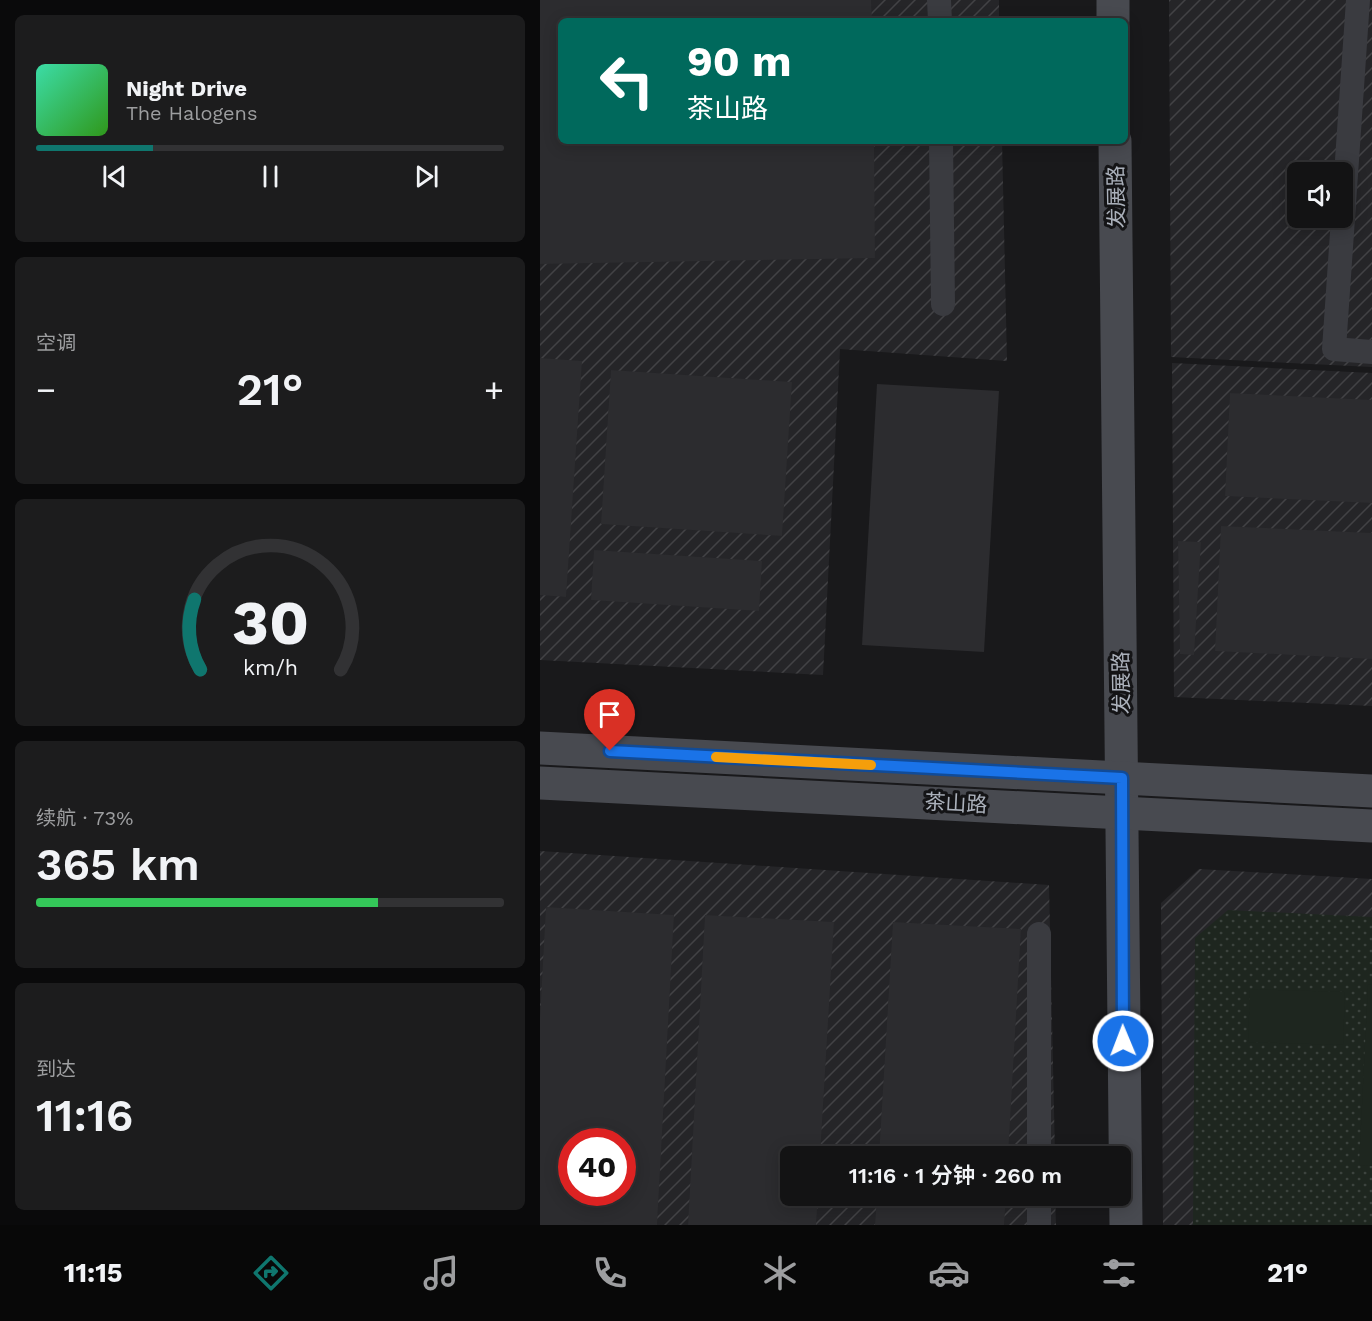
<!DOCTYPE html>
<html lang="zh">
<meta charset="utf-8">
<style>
body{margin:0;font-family:"Work Sans","Noto Sans SC",sans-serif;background:#1c1c1d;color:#f1f3f6;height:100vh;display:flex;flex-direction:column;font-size:22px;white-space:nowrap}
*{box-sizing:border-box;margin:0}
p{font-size:20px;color:#9d9ea0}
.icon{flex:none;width:33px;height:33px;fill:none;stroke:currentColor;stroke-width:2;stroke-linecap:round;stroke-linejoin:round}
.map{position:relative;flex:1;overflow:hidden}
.drawer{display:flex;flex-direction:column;gap:15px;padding:15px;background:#0a0a0b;width:540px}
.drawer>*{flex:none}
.banner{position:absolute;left:18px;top:18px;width:570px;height:126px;border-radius:9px;box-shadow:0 3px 15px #0003,0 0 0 2px #323234;background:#00695c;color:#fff;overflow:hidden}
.fabs{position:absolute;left:747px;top:162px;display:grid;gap:12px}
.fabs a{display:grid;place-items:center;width:66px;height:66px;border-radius:9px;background:#131314;box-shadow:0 3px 15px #0003,0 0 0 2px #323234;font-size:30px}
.speed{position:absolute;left:18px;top:1128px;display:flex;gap:12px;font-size:30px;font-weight:700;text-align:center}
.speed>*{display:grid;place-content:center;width:78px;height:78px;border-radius:50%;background:#131314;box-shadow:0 3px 15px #0003,0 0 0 2px #323234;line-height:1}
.speed .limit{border:9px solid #d22;background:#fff;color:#111}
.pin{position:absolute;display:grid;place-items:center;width:51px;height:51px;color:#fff;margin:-62px -26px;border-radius:50% 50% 50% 0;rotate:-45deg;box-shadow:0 0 6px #0007}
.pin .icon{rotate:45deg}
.me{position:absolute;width:66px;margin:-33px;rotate:359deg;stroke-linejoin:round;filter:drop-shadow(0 0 4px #0008)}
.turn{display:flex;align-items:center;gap:21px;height:126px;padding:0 30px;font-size:27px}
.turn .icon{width:78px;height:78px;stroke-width:2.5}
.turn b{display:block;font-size:42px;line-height:51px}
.big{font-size:45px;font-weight:600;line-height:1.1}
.drawer .card{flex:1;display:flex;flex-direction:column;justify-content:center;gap:9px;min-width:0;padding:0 21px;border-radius:9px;background:#1c1c1d}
.drawer .dial{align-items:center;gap:0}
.dial svg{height:156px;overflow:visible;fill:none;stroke:#323234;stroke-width:7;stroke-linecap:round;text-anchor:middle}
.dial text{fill:#f1f3f6;stroke:none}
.song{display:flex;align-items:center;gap:18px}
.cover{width:72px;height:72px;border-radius:9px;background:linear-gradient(135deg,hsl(160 70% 55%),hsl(110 70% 35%))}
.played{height:6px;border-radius:3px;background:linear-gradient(90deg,#0f766e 25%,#323234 25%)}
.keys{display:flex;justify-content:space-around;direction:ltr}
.heat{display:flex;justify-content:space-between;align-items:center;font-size:33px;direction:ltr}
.charge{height:9px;border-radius:4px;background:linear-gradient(90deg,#34c759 73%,#323234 0)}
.trip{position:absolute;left:240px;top:1146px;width:351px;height:60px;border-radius:9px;background:#131314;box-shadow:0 3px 15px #0003,0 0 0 2px #323234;font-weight:600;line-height:60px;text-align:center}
.tabs{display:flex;height:96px;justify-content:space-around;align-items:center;background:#080808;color:#9d9ea0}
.tabs .icon{width:42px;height:42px}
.tabs .on{color:#0f766e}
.tabs b{font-size:27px;color:#f1f3f6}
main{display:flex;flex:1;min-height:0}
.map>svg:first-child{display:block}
.industrial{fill:url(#industrial-furrows);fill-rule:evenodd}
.park{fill:url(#park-dots)}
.pitch{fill:#1e261f}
.building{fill:#2c2c2f;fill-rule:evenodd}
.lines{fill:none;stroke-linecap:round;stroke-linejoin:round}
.street{stroke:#3a3b40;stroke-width:24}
.secondary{stroke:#484a50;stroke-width:33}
.route-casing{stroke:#114b97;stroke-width:15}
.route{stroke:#1a73e8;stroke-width:10}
.slow{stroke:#f59e0b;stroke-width:10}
.labels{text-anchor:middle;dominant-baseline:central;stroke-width:6;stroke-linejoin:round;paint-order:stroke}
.street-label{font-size:21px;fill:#abb1bb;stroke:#141416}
</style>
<main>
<section class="drawer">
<div class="card">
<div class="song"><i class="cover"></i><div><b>Night Drive</b><p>The Halogens</p></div></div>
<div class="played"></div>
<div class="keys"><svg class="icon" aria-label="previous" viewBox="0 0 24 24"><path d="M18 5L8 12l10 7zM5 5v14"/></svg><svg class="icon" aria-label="pause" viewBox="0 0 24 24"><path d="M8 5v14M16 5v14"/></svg><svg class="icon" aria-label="next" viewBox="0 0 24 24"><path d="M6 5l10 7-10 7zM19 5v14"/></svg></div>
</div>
<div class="card"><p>空调</p>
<div class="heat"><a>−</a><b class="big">21°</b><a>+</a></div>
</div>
<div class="card dial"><svg viewBox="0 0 100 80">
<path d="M14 69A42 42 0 1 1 86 69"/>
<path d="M14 69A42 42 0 0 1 11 33" stroke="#0f766e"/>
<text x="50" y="56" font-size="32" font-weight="700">30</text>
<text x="50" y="72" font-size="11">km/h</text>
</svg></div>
<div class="card"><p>续航 · 73%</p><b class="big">365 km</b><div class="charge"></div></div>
<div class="card"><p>到达</p><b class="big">11:16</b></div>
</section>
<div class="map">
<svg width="832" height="1225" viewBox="0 0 832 1225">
<defs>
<pattern id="industrial-furrows" width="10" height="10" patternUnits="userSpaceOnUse" patternTransform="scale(1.5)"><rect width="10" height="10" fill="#252528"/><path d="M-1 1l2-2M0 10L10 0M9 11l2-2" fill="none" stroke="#424245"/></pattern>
<pattern id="park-dots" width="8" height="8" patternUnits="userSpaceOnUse" patternTransform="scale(1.5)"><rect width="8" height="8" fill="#1e261f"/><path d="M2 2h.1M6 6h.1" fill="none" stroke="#3c433e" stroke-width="1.8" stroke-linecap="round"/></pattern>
</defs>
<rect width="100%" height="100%" fill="#19191b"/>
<g class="industrial">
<path d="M0,0h459v21h-438v120h441l5,220 -167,-12 -17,326 -283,-15z"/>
<path d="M629,0h203v367l-201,-10zM758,172h44v46h-44z"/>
<path d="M632,363l200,10v333l-198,-9z"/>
<path d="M0,851l509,34 6,271h-265v40h265l1,29h-516zM32,1142h50v50h-50z"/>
<path d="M659,869l173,10v346h-209l-2,-322z"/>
</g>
<path class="park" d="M688,910l144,7v308h-179l2,-287z"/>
<g class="pitch">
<path d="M828,984l4,1v181l-13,-1z"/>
<path d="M710,989l95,3 -2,53 -95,-3z"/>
</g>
<g class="building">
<path d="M0,0h331l1,21h-311v120h313l1,117 -335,6z"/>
<path d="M0,358l42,3 -16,236 -26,-2z"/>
<path d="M71,370l181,12 -10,154 -181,-12z"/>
<path d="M337,384l122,7 -15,261 -122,-7z"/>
<path d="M690,393l142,7v103l-147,-7z"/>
<path d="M681,526l151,7v126l-157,-8z"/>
<path d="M638,541l23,1 -7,113 -14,-1z"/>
<path d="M54,550l168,11 -3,50 -168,-11z"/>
<path d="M6,907l128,8 -17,310h-117v-207zM32,1142h50v50h-50z"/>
<path d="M165,915l129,7 -14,234h-30v40h28l-2,29h-128z"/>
<path d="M353,922l128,7 -13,227h-129z"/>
<path d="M337,1196h129l-2,29h-129z"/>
</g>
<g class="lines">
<g class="street">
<path d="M399,0l1,21"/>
<path d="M818,0l-24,349 38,3"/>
<path d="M401,141l2,163"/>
<path d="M499,1156v-222"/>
<path d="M499,1225v-29"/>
</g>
<g class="secondary">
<path d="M573,0v21"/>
<path d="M575,141l11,1084"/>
<path d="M0,748l832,43"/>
<path d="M0,783l832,43"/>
</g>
</g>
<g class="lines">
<g class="route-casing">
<path id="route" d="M70,751l512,27 1,263"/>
</g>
<use href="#route" class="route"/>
<path class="slow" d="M176,757l155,8"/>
</g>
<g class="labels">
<g class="street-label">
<text transform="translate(576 197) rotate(-91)">发展路</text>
<text transform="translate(581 683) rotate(-91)">发展路</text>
<text transform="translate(416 803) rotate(3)">茶山路</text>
</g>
</g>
</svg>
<div class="fabs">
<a><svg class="icon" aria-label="sound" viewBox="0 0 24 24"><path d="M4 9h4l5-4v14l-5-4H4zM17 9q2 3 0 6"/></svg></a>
</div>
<div class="speed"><div class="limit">40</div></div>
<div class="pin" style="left:70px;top:751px;background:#d93025"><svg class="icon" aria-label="arrive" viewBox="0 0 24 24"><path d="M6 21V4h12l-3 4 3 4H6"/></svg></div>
<svg class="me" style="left:583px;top:1041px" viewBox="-20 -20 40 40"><circle r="17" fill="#1a73e8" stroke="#fff" stroke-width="3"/><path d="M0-11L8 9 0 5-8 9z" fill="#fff"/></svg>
<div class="trip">11:16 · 1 分钟 · 260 m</div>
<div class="banner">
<div class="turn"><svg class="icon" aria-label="left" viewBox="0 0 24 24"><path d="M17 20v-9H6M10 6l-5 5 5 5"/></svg><div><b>90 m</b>茶山路</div></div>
</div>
</div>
</main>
<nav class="tabs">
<b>11:15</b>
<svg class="icon on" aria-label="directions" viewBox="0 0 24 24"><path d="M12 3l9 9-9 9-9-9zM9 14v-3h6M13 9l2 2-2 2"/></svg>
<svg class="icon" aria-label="music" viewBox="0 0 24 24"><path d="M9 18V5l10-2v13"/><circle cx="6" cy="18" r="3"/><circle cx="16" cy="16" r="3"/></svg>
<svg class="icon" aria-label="phone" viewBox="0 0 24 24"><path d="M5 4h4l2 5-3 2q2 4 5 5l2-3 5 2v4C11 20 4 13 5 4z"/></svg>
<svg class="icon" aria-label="climate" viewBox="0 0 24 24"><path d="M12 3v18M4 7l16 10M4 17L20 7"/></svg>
<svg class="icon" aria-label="car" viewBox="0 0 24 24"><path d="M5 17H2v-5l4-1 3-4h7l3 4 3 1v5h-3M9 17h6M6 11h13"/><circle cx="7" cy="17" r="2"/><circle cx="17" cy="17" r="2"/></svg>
<svg class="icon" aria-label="filters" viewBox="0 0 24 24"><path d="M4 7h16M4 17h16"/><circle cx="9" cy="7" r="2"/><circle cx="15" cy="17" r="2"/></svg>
<b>21°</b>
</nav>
